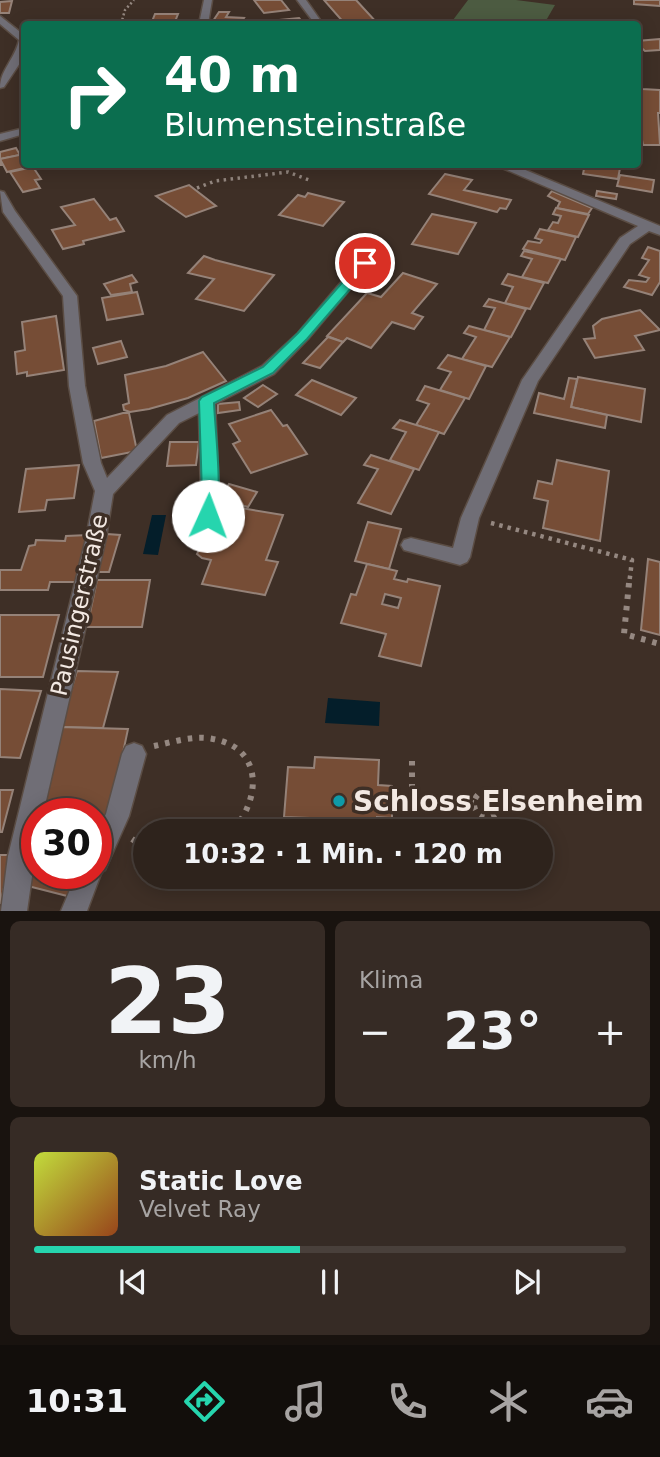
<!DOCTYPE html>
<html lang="de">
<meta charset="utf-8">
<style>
body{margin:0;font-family:"DejaVu Sans",sans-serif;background:#362b25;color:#f1f3f6;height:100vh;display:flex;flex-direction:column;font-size:26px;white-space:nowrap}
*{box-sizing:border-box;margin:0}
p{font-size:23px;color:#a7a4a3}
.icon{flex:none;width:38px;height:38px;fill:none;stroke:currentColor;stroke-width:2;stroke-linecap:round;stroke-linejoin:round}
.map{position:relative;height:911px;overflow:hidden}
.sheet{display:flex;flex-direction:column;gap:10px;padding:10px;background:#19130f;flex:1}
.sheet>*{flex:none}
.banner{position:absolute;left:21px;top:21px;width:620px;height:147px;border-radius:7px;box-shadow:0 4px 18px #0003,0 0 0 2px #49403b;background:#0b6e4f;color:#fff;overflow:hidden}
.speed{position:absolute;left:21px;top:798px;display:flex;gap:14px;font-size:35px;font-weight:700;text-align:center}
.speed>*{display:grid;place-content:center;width:91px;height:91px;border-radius:50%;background:#2e231c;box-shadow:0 4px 18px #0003,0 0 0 2px #49403b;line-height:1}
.speed .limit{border:10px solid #d22;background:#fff;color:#111}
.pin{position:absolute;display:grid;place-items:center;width:60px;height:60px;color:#fff;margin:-30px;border:4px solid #fff;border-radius:50%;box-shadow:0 2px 7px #0007}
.me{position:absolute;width:77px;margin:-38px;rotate:2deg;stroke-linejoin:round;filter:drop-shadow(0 0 5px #0008)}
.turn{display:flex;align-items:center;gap:24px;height:147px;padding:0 28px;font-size:32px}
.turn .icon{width:91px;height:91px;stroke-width:2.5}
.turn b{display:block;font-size:49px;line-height:60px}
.big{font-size:52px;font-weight:700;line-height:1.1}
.sheet .card{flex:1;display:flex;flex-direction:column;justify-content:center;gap:10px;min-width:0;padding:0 24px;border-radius:10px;background:#362b25}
.sheet .dial{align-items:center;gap:0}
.dial b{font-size:91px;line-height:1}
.song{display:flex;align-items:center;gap:21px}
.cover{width:84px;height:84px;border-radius:10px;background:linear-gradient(135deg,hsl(70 70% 55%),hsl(20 70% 35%))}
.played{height:7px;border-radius:4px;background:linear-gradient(90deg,#26d5ae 45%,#49403b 45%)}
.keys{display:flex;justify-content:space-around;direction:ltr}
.heat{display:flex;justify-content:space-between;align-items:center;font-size:38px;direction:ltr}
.sheet .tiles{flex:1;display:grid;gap:10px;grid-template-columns:1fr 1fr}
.card:last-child{grid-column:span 2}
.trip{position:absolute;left:133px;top:819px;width:420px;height:70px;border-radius:35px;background:#2e231c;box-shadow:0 4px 18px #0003,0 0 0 2px #49403b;font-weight:700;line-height:70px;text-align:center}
.menu{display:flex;height:112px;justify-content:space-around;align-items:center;background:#120e0b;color:#a7a4a3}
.menu .icon{width:49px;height:49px}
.menu .on{color:#26d5ae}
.menu b{font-size:32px;color:#f1f3f6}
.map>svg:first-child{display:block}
.green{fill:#4c5b41}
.water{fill:#041e2a}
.building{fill:#764d36;stroke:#958278;stroke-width:2;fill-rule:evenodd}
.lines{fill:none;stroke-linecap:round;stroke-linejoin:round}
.minor-casing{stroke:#5b4d44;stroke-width:3}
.path-far3{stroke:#958881;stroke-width:2.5;stroke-dasharray:2 2.5;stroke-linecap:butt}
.path-far2{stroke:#958881;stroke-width:3.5;stroke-dasharray:2.5 4.5;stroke-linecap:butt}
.path-far1{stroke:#958881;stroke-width:4.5;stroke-dasharray:3.5 5;stroke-linecap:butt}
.path{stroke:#958881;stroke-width:6;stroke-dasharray:4.5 7;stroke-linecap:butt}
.minor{fill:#706e76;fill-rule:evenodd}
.route{fill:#26d5ae;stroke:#198a71;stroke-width:2}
.culture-dot{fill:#0f9aa8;stroke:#3e2f26;stroke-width:2.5}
.labels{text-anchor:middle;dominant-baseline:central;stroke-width:7;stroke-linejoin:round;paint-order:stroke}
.street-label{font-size:23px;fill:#f3e9e3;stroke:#3e2f26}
.near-poi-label{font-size:28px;font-weight:bold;fill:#f3e9e3;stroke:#3e2f26;text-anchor:start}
</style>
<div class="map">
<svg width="660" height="911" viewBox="0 0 660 911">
<rect width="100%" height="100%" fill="#3e2f26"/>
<path class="green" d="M468,0h48l39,5 -11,19h-94z"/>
<g class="water">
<path d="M152,515h14l-8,40 -15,-1z"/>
<path d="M328,698l52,4 -1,24 -54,-3z"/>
</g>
<g class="building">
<path d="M254,0h27l8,10 -25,3z"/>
<path d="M324,0h32l22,24h-33z"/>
<path d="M634,0h26v6l-26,-2z"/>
<path d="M12,1l-3,12h-9v-11z"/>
<path d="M219,12h10l-3,5 18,1 -4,6h-29z"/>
<path d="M155,14h23l-4,10h-23z"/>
<path d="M299,18l5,6h-34l-2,-3z"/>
<path d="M660,39v11l-15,1 -8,-7v-3z"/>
<path d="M637,85l5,4 18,1v23h-2l2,32h-17l-1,-5h-5z"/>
<path d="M16,148l4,7 -20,4 3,6h-3v-13z"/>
<path d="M24,154v10h18l-35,8 -7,-13z"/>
<path d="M585,164h22v3l13,1 -2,11 -35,-5z"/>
<path d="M33,167l8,12 -6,1 5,8 -17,4 -13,-20z"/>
<path d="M445,174l27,6 -8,10 47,10 -5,9 -6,-1 -3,4 -68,-18z"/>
<path d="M620,175l34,5 -2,12 -35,-6z"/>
<path d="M189,185l27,21 -30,11 -30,-21z"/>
<path d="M552,191l40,17 -4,6 -31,-6 3,-6 -12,-6z"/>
<path d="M597,191l20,3 -1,5 -20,-3z"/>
<path d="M308,193l36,9 -21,24 -44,-11 19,-20 7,2z"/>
<path d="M94,199l16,21 6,-2 8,13 -41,10 1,3 -21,5 -11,-19 23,-5 -14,-18z"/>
<path d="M556,208l33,7 -11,22 -30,-7 5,-8 5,1 3,-7 -8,-2z"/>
<path d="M432,214l44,9 -18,31 -46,-10z"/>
<path d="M540,229l36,8 -11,23 -42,-11 5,-8 12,2 2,-3 -7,-2z"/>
<path d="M648,247l12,4v31l-8,13 -28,-8 5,-7 17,2 3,-4 -10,-3 10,-15 -7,-2z"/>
<path d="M524,251l37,8 -13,24 -26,-6 10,-18 -11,-3z"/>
<path d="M204,256l11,4 59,15 -30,36 -48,-12 18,-20 -26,-6z"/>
<path d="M403,273l34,11 -25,29 11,4 -9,12 -22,-7 -21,26 -24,-10 -4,4 -16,-6 40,-43 14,4z"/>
<path d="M508,274l36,9 -14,26 -25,-6 8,-16 -11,-3z"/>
<path d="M132,275l5,7 -7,2 2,8 -21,3 -7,-11z"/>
<path d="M137,292l6,22 -36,6 -5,-22z"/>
<path d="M489,299l37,10 -15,28 -27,-7 11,-22 -11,-2z"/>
<path d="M640,310l20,20 -25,6 9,14 -49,8 -11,-19 11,-1 -2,-12 9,-7z"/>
<path d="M56,316l8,54 -37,6v-4l-10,2 -2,-22 10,-2 -3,-28z"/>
<path d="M469,326l41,11 -18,30 -30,-8 14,-22 -12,-4z"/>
<path d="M328,337l15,5 -23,26 -17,-5z"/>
<path d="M121,341l6,16 -29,7 -5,-16z"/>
<path d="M203,352l23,29 -38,17 -39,11 -19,3 -6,-2 -1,-5 6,-2 -4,-28 41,-9z"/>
<path d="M448,355l38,11 -17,33 -29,-9 11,-18 -13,-4z"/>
<path d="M578,377l67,12 -4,33 -70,-15z"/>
<path d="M569,378l8,1 -6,28 36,8 -2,13 -71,-15 5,-20 25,6z"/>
<path d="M312,380l44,18 -15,17 -45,-20z"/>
<path d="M263,385l14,9 -19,13 -14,-9z"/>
<path d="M425,386l40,12 -21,36 -28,-9 13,-21 -12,-4z"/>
<path d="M239,402l1,8 -22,3v-9z"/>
<path d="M271,410l12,16 4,-1 20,29 -56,19 -18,-29 7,-3 -11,-17z"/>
<path d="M123,413h6l8,38 -36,7 -7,-37z"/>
<path d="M400,420l39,12 -20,38 -29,-10 16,-28 -13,-4z"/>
<path d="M170,442h29l-3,23 -29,1z"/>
<path d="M371,455l43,14 -23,45 -33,-11 20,-34 -14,-4z"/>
<path d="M557,460l52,11 -9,70 -57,-13 5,-27 -14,-3 4,-17 14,3z"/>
<path d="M79,465l-5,33 -27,2 -2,10 -26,2 7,-43z"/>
<path d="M229,484l28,8 -9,15 -28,-8z"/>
<path d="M235,507l48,8 -17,45 12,2 -13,33 -63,-11 9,-24 -9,-2 -5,-4 4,-8 6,-4 12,2z"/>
<path d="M368,522l33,7 -12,40 -34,-8z"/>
<path d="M107,534l13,1 -11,37h-12z"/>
<path d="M88,535l-9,47h-29l-2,8h-48v-20h21l8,-24 6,-1 1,-5 29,1 1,-5z"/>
<path d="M648,559l12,3v73l-19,-5z"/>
<path d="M367,564l30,7 -3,8 13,3 1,-3 32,7 -19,80 -42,-10 7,-22 -45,-11 10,-29 5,1zM385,594l16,4 -3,10 -16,-4z"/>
<path d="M97,580h53l-8,47h-55z"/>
<path d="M0,615h59l-16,62h-43z"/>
<path d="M77,671l41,1 -15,56 -43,-1z"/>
<path d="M0,689l41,2 -21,67 -20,-1z"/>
<path d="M60,727l68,2 -23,109h-9v-24h-59l-7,21z"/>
<path d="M315,757l64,3 -1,25 14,1v32l-15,-1v14h-68v-13l-25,-1 4,-50 26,1z"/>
<path d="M0,790h13l-11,42h-2z"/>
<path d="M37,836v37h47l-9,25 -51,-13z"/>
<path d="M0,855h12l-12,49z"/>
</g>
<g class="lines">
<g class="minor-casing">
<g id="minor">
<path d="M204,0h8l-4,24h-9z"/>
<path d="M297,0h9l17,24h-8z"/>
<path d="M0,16l24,19v22l-20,30 -4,1c0,-18 15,-29 19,-48l-19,-16z"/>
<path d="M24,128v6l-24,7v-7z"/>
<path d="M493,164h18l149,62v9l-11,-4 -19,13 -92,137 -59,137 -9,39 -3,5 -7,3 -56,-15 -3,-5 3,-5 7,-2 42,10 8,-30 61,-138 98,-142 18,-12z"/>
<path d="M0,191l4,1 11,19 62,85 8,90 16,77 6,15 60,-63 95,-49 36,-33 62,-73h10l2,3 -64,76 -34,35 -59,30 4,90 -3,44 -3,5 -7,2 -7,-2 -3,-5 5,-44 -2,-81 -20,10 -66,71 -7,44 -63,276h-6v28l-10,69h-26l7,-55 78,-318 9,-47 -12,-28 -14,-77 -6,-90 -60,-84z"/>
<path d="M134,743l8,3 4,8 -17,62 -24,54 -3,1 -15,40h-26l16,-38h19v-40l10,-19 16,-60 4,-8z"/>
</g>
</g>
<path class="path-far3" d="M121,24l4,-14 9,-10"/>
<path class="path-far2" d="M197,188l18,-7 73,-9 21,8"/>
<path class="path-far1" d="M491,523l141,37 -3,25"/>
<g class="path">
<path d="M629,583l-5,51 36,10"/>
<path d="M154,746c19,-4 40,-11 59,-7 51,9 48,61 19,92"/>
<path d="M412,761v70"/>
<circle cx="487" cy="804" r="13"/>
<path d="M403,800l71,3"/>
<path d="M501,804l62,2"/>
<path d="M132,839l13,9"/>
<path d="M412,877v14"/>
</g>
<use href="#minor" class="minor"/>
</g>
<path class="route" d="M365,259l5,2v5l-63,73 -34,34 -59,30c1,26 10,97 0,118h-12l-3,-5 3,-22 -3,-93 3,-4 61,-30 35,-34 63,-72z"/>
<circle class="culture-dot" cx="339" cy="801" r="7"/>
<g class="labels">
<g class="street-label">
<text transform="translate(79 605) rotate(-77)">Pausingerstraße</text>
</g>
<g class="near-poi-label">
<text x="353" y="801">Schloss Elsenheim</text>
</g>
</g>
</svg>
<div class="speed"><div class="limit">30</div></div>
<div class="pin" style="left:365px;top:263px;background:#d93025"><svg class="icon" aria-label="arrive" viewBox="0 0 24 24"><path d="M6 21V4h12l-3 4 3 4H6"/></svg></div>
<svg class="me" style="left:208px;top:516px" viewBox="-20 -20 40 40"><circle r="19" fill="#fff"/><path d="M0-13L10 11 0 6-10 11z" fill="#26d5ae"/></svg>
<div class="trip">10:32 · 1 Min. · 120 m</div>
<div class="banner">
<div class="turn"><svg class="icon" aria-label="right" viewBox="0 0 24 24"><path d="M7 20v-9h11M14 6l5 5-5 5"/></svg><div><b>40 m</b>Blumensteinstraße</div></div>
</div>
</div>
<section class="sheet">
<div class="tiles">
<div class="card dial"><b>23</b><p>km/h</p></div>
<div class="card"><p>Klima</p>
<div class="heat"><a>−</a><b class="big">23°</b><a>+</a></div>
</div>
<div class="card">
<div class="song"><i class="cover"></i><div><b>Static Love</b><p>Velvet Ray</p></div></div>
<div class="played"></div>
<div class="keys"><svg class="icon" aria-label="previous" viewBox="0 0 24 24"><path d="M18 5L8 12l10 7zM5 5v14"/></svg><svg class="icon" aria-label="pause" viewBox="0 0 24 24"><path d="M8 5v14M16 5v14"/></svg><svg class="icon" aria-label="next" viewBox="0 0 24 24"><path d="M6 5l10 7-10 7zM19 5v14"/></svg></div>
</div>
</div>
</section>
<nav class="menu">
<b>10:31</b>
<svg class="icon on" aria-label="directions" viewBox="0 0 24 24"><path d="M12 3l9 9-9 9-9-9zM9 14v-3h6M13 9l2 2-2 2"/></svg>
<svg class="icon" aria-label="music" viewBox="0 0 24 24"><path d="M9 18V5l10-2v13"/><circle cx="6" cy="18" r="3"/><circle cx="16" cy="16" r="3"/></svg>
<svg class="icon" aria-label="phone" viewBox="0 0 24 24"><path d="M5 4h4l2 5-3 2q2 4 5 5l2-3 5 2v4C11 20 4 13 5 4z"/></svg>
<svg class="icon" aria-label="climate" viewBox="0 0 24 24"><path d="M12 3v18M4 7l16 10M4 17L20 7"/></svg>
<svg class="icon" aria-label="car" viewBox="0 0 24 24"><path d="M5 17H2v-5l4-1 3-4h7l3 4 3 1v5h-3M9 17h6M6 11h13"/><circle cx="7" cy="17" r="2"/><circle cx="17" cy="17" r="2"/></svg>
</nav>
